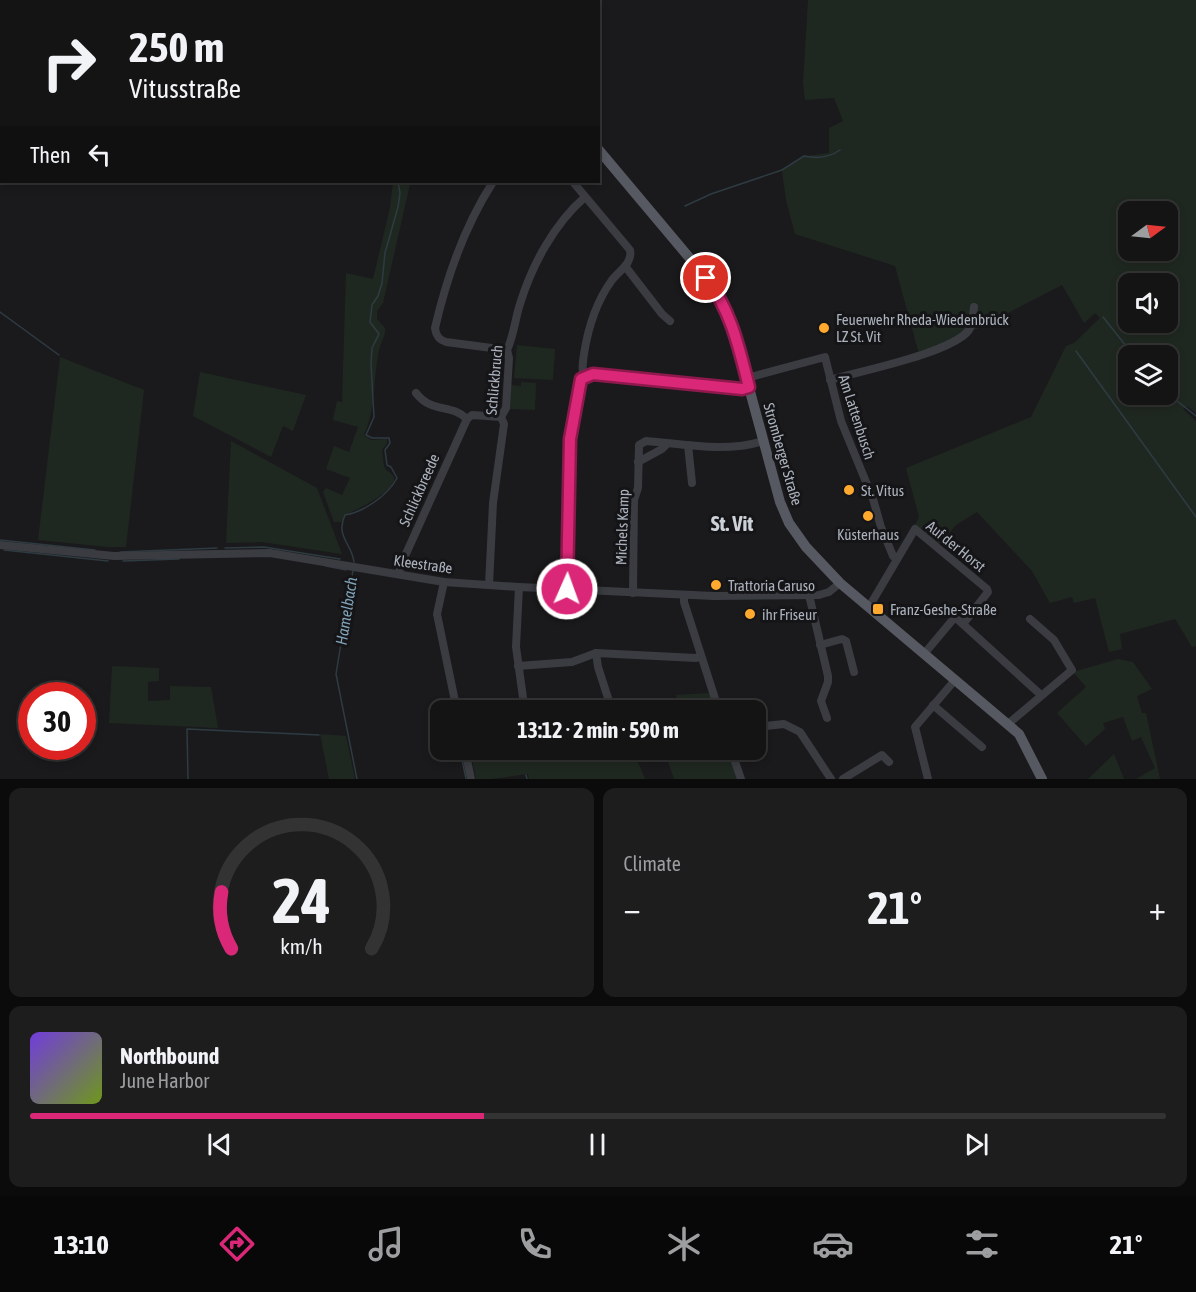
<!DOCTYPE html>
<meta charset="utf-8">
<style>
body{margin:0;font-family:"Asap Condensed",sans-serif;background:#1d1d1e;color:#f1f3f6;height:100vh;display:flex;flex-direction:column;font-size:22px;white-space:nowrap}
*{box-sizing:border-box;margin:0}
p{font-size:20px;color:#9d9ea0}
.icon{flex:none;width:33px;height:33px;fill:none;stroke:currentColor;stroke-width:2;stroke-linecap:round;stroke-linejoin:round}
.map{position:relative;height:779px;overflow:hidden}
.details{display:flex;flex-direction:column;gap:9px;padding:9px;background:#0b0b0c;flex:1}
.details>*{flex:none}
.guide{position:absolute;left:0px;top:0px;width:600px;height:183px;box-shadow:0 3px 9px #0003,0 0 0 2px #333334;background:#141415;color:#f1f3f6;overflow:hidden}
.needle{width:39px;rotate:75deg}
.tools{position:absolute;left:1118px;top:201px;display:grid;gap:12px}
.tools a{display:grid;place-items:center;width:60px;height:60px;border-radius:12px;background:#141415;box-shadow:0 3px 9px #0003,0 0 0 2px #333334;font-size:30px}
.speed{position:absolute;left:18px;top:682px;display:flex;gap:12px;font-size:30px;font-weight:700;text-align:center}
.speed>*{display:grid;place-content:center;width:78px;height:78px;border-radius:50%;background:#141415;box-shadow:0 3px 9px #0003,0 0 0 2px #333334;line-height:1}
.speed .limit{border:9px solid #d22;background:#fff;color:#111}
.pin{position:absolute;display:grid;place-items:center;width:51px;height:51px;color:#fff;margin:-26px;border:3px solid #fff;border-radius:50%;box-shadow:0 2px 6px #0007}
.me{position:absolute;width:66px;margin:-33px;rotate:2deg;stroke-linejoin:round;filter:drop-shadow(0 0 4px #0008)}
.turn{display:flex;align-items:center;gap:21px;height:126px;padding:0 30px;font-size:27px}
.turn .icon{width:78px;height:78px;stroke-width:2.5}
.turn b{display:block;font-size:42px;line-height:51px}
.then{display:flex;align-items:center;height:57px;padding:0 30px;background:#0003;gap:12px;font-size:22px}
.big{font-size:45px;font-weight:700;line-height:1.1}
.details .tile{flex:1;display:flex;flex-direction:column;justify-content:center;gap:9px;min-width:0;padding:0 21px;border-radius:12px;background:#1d1d1e}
.details .dial{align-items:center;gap:0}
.dial svg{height:156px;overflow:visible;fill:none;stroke:#333334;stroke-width:7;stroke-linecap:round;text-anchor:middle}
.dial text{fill:#f1f3f6;stroke:none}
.song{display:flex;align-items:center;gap:18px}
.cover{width:72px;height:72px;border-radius:9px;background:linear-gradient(135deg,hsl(260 70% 55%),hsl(80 70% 35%))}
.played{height:6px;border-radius:3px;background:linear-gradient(90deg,#db2777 40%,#333334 40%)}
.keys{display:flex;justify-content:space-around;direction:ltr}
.heat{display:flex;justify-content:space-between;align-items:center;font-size:33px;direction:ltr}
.details .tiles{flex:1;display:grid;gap:9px;grid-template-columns:1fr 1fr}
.tile:last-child{grid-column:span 2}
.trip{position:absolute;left:430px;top:700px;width:336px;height:60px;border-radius:12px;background:#141415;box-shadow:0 3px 9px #0003,0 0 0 2px #333334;font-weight:700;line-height:60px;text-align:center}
.dock{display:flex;height:96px;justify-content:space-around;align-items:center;background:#080808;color:#9d9ea0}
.dock .icon{width:42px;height:42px}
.dock .active{color:#db2777}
.dock b{font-size:27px;color:#f1f3f6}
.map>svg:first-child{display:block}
.green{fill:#1f2820;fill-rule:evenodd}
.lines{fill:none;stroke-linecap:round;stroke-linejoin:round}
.stream{stroke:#2e3b42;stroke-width:1.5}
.minor{stroke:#3a3c42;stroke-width:8}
.major{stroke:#565961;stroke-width:10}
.route-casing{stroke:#8e194d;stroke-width:15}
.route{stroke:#db2777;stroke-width:10}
.poi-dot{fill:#ffa92f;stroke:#151517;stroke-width:2}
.labels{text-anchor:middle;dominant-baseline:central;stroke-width:6;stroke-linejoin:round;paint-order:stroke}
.poi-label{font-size:15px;fill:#abb2bd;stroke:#151517;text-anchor:start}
.street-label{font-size:15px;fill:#abb2bd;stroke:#151517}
.water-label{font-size:16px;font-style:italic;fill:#81a3b9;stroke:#151517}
.district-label{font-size:21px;font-weight:bold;fill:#cdd1d8;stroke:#151517}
</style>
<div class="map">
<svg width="1196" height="779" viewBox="0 0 1196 779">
<rect width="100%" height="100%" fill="#1a1a1c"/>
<g class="green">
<path d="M808,0h388v413l-9,-7 -4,3 13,12v225l-4,1 -17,-28 -55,15 2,15 -13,3 -14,-54 -21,5 -2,-6 -22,6 -18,-32 -55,-59 -21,13 -17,20 -24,-20 4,-8 -13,-49 125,-51 35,-71 8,-3 26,-25 -5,-5 -11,10 -22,-38 -85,44c-21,5 -37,18 -58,25l-24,-88 -100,-32 -9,-34 -4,-29 23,-15 24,-3v-25l14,-7 -9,-23 -29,2 -2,-17zM1128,212h39v38h-39zM1128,284h39v38h-39zM1128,356h39v38h-39z"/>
<path d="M393,182h20l-3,2 -27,119 -6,8v8l8,9c1,9 -4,13 -6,22 -6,28 -3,59 -15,85l7,5 16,-1v4l-5,7c1,5 1,14 3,18 3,5 9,5 9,11 0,12 -38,32 -48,35l-5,8h-7l-11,-30 3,-4 16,7 8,-17 -24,-9 8,-23 15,6 9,-25 -25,-7 4,-19 5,1 4,-129 27,6 17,-71z"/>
<path d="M517,345l38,4 -2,31 -39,-2z"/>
<path d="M60,357l84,33 -18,157h-17l-71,-7z"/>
<path d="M200,372l106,23 -13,36 -10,-5 -12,31 -78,-41z"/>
<path d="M521,382l15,1 -1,27 -25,-1 1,-24 10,1z"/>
<path d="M231,441l86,47 25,66 -80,-12 -36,1z"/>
<path d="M1118,659l15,3 19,27 -15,7 5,17h4l14,66h-24l19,-11 -14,-31 -9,4 -9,-24 -20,6 2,6 -19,17 -29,-33 29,-26 -13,-15z"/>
<path d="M112,666l47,2v13l-11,1v19l22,-1v-14l41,1 7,41 -109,-5z"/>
<path d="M710,693l6,18h-37l-3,-16z"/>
<path d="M635,702v9h-133z"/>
<path d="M320,734l26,2 9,43h-26z"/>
<path d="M470,750h163l12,29h-116l-1,-5 -36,5h-16z"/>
<path d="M664,750h64l9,29h-63z"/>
<path d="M1114,754l10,25h-36z"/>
</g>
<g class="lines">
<g class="stream">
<path d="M504,2l1,-2"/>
<path d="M685,206l26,-12 71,-24 22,-14c13,3 26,1 36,-6"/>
<path d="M0,312l59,43"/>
<path d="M1103,317l31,39"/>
<path d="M1076,351l120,166"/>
<path d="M1167,393l29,23"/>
<path d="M0,540l95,10"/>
<path d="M225,548l39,-1 76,12"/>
<path d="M4,550l104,11"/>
<path d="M120,552l97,-4"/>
<path d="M123,561l56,-2"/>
<path d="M354,562c-2,-18 -19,-26 -9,-47 19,-3 43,-20 52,-37l-6,-11 -4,-2 -2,-15 5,-7 -1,-5h-17l-6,-3 8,-18 -3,-53 1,-16 7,-14 -9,-12 2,-17 6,-9 4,-13 3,-30 13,-46 2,-14 -2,-11"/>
<path d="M326,566l20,4"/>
<path d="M353,570l-17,104 21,105"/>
<path d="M460,750l6,29"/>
<path d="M526,775l1,4"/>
<path d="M188,779l-1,-50 132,6"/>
</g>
<g class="minor">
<path d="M493,182c-29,45 -46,94 -58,146 1,8 4,12 11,14l61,8"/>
<path d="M625,266l37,48 8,7"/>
<path d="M584,377l9,-3 23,1 126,14 7,-2"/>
<path d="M747,378l78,-21 16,64 32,78 8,28 12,29 4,3"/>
<path d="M830,380c30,-9 122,-27 139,-50 4,-6 4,-16 5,-23"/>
<path d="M416,393c16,21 35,10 51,26"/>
<path d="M501,417l5,-9 3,-50 -2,-8c7,-15 8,-31 13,-46 12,-39 34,-80 65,-107"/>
<path d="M688,445l4,38"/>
<path d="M638,462l24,-13 5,-5"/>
<path d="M0,545l114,11 156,-3 174,29 75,5 195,9 105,-1 10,-3 11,-9"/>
<path d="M399,574l1,-7 67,-148 5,-4 29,2"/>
<path d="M444,582l-7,32 20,97"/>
<path d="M489,585l4,-82 11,-79 -3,-7"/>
<path d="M519,587l-3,60 8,58"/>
<path d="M567,589l2,-129 4,-44 6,-32 5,-7c-3,-8 -1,-15 0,-23 4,-26 12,-52 28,-74 7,-9 21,-17 18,-30l-57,-68"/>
<path d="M633,593l1,-93 4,-12 1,-43 7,-4c39,3 78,12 117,0"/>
<path d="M684,595v7l35,109"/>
<path d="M809,595l19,81v6l-7,19 6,17"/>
<path d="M869,607l46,-78 72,60 1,3 -25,32"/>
<path d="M820,645l22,-6 4,2 8,31"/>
<path d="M596,653l2,14 11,34"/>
<path d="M924,654l31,-37 86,78"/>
<path d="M518,666l54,-4 24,-9 100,5 5,-2"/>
<path d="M933,705l49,42"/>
<path d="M1008,724l64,-54 -18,-30 -24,-21"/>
<path d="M756,727l28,-3 16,8 31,47"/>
<path d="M465,750l6,29"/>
<path d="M731,750l10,29"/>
<path d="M843,779l39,-24 7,7"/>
<path d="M928,779l-13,-52 40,-47"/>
</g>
<g class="major">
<path d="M477,0l1,2"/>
<path d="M598,149l100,119c14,18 25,36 34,57l48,177 9,21 17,24 34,36 179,151 23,45"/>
</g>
</g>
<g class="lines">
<g class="route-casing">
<path id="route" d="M567,589l3,-150 11,-60 12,-5 149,15 7,-2c-10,-39 -18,-77 -43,-109"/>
</g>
<use href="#route" class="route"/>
</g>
<g class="poi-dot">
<circle cx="824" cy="328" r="6"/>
<circle cx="849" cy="490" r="6"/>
<circle cx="868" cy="516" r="6"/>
<circle cx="716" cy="585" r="6"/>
<rect x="872" y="603" width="12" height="12" rx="3"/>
<circle cx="750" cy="614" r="6"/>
</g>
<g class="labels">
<g class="poi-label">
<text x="836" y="319">Feuerwehr Rheda-Wiedenbrück<tspan x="836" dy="17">LZ St. Vit</tspan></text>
<text x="861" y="490">St. Vitus</text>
<text x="868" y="534" text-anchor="middle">Küsterhaus</text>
<text x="728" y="585">Trattoria Caruso</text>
<text x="890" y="609">Franz-Geshe-Straße</text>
<text x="762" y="614">ihr Friseur</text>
</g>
<g class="street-label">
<text transform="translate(494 380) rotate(-85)">Schlickbruch</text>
<text transform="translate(857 417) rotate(72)">Am Lattenbusch</text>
<text transform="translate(783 454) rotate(74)">Stromberger Straße</text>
<text transform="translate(419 490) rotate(-66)">Schlickbreede</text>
<text transform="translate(622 527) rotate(-88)">Michels Kamp</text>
<text transform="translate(956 546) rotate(39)">Auf der Horst</text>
<text transform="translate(423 564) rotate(8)">Kleestraße</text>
</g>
<g class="water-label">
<text transform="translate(346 611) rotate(-81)">Hamelbach</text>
</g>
<g class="district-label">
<text x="732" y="523">St. Vit</text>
</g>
</g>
</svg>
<div class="tools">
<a><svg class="needle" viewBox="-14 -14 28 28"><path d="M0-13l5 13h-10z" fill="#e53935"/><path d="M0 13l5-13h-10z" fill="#9d9ea0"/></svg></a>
<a><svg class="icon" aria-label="sound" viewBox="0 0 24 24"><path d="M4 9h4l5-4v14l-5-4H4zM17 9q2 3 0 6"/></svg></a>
<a><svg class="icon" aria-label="layers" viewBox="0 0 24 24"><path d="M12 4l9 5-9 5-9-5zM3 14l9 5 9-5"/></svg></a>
</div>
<div class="speed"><div class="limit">30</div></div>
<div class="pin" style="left:706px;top:278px;background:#d93025"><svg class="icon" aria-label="arrive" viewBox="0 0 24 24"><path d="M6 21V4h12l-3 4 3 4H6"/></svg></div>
<svg class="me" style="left:567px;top:589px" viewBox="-20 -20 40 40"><circle r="17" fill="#db2777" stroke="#fff" stroke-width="3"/><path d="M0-11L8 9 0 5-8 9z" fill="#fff"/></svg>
<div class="trip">13:12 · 2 min · 590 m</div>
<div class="guide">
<div class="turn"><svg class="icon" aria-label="right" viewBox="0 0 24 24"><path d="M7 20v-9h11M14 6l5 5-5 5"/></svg><div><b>250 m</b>Vitusstraße</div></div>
<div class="then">Then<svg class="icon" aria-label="left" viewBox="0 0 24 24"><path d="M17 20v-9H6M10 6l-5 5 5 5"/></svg></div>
</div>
</div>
<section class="details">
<div class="tiles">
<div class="tile dial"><svg viewBox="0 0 100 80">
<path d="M14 69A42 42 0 1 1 86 69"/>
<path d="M14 69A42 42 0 0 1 9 40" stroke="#db2777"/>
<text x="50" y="56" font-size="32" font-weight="700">24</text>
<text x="50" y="72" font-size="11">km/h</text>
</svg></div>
<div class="tile"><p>Climate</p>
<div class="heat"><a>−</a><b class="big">21°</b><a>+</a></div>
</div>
<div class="tile">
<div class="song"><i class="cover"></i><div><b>Northbound</b><p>June Harbor</p></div></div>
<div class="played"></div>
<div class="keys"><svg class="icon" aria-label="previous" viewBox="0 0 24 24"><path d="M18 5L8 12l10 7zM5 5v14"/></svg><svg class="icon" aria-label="pause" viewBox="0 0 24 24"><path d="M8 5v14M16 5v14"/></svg><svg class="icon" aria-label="next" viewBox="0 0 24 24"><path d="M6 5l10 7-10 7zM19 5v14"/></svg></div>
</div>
</div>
</section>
<nav class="dock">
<b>13:10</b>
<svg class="icon active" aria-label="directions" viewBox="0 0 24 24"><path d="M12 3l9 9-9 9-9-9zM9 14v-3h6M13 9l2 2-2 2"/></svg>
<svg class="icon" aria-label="music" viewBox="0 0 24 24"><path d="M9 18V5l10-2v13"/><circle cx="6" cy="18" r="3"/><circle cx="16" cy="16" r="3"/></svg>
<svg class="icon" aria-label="phone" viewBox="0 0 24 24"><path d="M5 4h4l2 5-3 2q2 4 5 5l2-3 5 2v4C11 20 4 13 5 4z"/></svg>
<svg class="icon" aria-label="climate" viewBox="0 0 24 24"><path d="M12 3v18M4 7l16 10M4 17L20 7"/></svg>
<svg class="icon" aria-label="car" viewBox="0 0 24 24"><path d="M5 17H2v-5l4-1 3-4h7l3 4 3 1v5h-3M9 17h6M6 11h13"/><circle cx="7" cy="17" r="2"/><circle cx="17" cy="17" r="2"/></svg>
<svg class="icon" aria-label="filters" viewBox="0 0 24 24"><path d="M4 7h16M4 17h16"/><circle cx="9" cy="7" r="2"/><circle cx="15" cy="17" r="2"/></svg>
<b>21°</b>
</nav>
